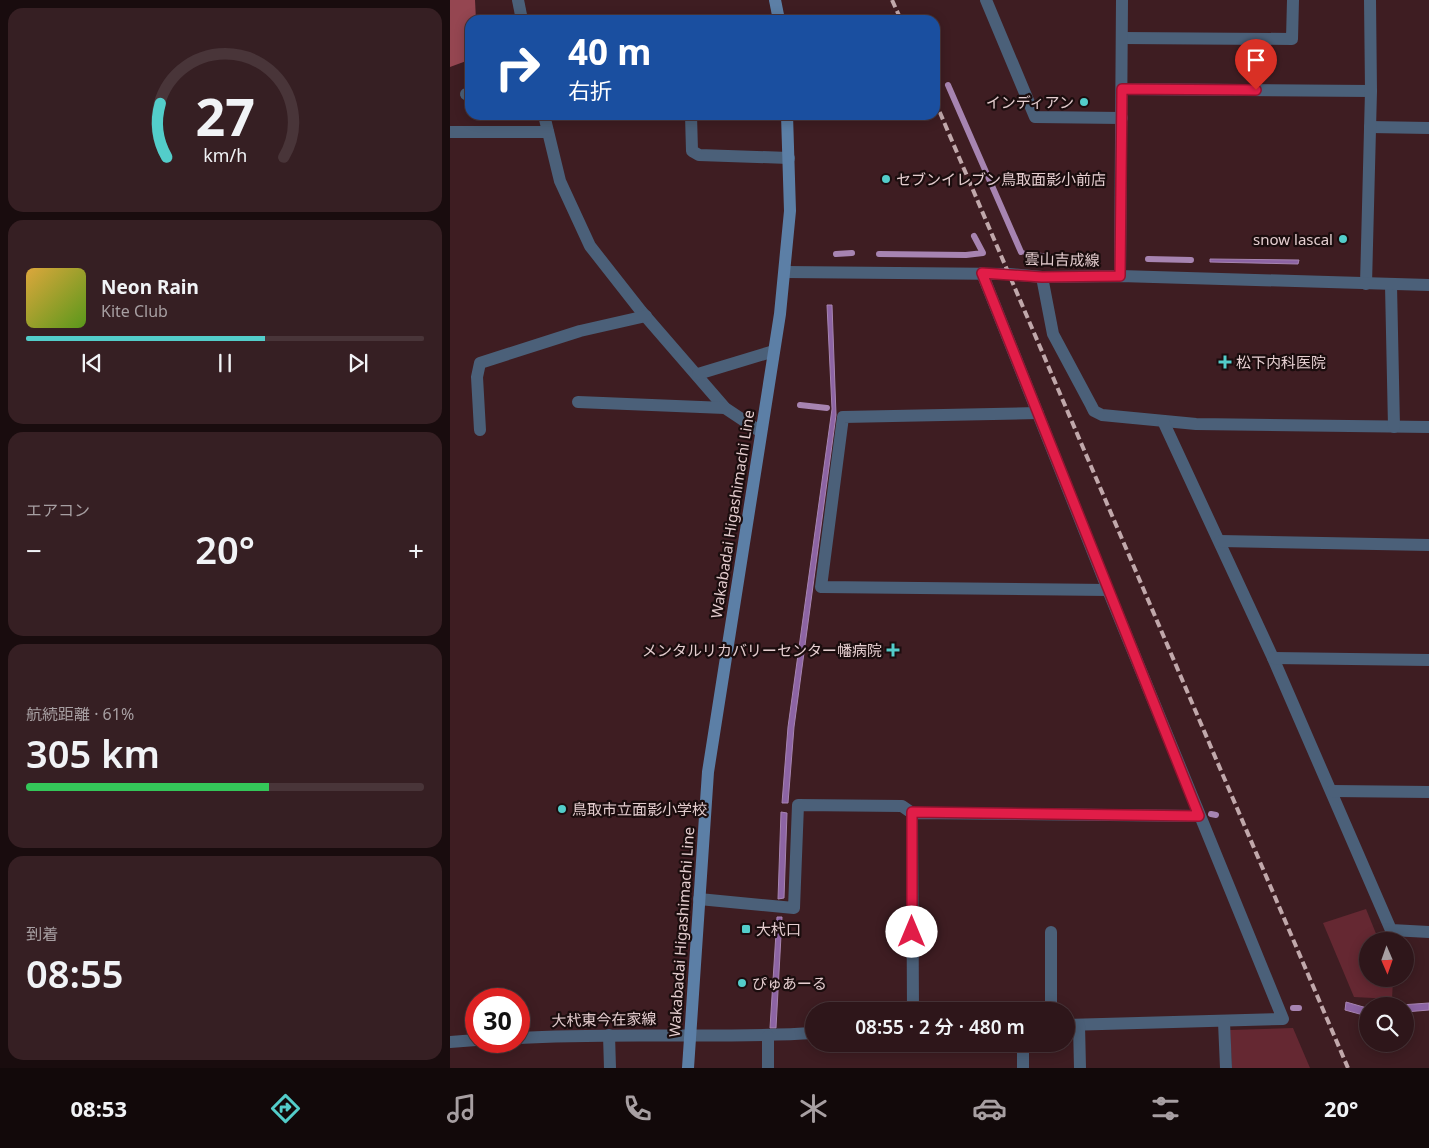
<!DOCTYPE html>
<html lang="ja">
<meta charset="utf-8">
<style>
body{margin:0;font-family:"Noto Sans","Noto Sans JP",sans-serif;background:#361f23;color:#f1f3f6;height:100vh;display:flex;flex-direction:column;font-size:19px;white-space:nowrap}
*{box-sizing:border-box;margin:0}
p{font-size:16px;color:#a79fa2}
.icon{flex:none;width:28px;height:28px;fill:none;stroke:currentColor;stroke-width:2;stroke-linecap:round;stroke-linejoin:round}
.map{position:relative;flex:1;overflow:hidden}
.drawer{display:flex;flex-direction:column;gap:8px;padding:8px;background:#190c0e;width:450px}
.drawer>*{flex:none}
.banner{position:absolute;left:15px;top:15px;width:475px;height:105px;border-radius:15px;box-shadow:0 2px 12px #0003,0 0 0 1px #493539;background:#1a4fa0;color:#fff;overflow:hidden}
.needle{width:32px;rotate:178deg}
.fabs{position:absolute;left:909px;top:932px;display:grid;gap:10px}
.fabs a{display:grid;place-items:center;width:55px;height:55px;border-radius:50%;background:#2e161a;box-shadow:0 2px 12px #0003,0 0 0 1px #493539;font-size:25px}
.speed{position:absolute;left:15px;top:988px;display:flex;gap:10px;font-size:25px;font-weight:700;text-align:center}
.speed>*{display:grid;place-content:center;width:65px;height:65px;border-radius:50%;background:#2e161a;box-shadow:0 2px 12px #0003,0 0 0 1px #493539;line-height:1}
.speed .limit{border:8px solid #d22;background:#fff;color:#111}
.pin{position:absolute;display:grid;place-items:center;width:42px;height:42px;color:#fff;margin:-51px -21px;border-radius:50% 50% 50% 0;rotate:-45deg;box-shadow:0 0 5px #0007}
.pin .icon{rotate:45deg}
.me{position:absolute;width:55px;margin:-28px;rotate:0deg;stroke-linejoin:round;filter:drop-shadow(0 0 4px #0008)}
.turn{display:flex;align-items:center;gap:18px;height:105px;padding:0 20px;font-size:22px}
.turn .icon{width:65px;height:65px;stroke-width:2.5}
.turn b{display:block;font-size:35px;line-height:42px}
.big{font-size:38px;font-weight:600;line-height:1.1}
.drawer .widget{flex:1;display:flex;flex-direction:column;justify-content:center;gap:8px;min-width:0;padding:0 18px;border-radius:15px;background:#361f23}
.drawer .dial{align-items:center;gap:0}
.dial svg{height:130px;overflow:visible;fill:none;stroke:#493539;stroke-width:7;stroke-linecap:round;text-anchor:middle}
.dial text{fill:#f1f3f6;stroke:none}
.song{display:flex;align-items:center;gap:15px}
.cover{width:60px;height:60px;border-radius:8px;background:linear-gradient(135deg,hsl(40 70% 55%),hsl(90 70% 35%))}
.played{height:5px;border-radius:2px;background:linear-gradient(90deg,#53cdca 60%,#493539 60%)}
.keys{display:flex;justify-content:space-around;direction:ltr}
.heat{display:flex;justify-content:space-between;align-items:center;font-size:28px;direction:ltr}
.charge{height:8px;border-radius:4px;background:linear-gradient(90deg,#34c759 61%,#493539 0)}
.trip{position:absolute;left:355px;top:1002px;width:270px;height:50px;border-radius:25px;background:#2e161a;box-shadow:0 2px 12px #0003,0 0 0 1px #493539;font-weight:600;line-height:50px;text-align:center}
.tab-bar{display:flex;height:80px;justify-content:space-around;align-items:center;background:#12090a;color:#a79fa2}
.tab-bar .icon{width:35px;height:35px}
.tab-bar .on{color:#53cdca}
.tab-bar b{font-size:22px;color:#f1f3f6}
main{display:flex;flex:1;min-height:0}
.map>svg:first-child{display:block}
.green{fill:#652832}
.forest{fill:#954651}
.water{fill:#8d64a4;stroke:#a784b1}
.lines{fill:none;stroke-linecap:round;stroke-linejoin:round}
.stream{stroke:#a784b1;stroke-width:6}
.minor{stroke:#4b6079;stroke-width:12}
.tertiary{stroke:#4b6079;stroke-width:12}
.secondary{stroke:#5c7fa6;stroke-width:12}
.rail{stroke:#c1a8ab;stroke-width:4;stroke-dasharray:8 4;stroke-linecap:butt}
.route-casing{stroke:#92132f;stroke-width:12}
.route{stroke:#e11d48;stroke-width:9}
.poi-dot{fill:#53cdca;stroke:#1b0d0e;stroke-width:2}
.labels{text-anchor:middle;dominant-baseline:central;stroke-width:4.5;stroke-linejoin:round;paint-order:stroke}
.poi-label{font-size:15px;fill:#e4cdcf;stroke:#1b0d0e;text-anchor:start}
.street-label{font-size:15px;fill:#e4cdcf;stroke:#1b0d0e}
</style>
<main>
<section class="drawer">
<div class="widget dial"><svg viewBox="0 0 100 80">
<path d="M14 69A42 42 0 1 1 86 69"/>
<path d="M14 69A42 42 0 0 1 10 36" stroke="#53cdca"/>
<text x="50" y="56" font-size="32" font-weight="700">27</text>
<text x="50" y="72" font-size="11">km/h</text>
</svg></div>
<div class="widget">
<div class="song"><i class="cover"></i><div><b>Neon Rain</b><p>Kite Club</p></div></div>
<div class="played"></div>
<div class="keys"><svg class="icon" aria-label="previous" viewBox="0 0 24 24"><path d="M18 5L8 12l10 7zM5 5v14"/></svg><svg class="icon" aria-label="pause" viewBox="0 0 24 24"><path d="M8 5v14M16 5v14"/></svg><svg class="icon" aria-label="next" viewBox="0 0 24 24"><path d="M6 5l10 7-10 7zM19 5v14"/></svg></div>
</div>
<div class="widget"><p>エアコン</p>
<div class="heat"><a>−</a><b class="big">20°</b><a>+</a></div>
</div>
<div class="widget"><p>航続距離 · 61%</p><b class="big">305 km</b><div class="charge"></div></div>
<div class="widget"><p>到着</p><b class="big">08:55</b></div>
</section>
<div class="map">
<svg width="979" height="1068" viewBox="0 0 979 1068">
<rect width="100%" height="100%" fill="#3e1d22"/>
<g class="green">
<path d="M916,909l13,32h-11v38h25l-1,20 -38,-2 -31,-74z"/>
<path d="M843,1028l17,40h-78l-2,-38z"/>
</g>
<path class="forest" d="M0,0h25l1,20h-6l-1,40 -19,7z"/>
<g class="water">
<path d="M573,251l46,6h24l-1,3 -68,-5z"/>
<path d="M760,259l89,1 -1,4 -88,-2z"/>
<path d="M377,305h5l4,110 -42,312 -6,76h-6l6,-76 44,-318z"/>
<path d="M331,812l6,1 -3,85 -6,1z"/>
<path d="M327,917h5l-6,111h-6z"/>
<path d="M896,1002l21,6v8l-22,-6z"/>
<path d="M979,1003v7l-24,2v-6h-19z"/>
</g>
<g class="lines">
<g class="stream">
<path d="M498,85l73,167"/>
<path d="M386,254l16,-1"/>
<path d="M429,254l87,1 17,-2 -9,-17"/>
<path d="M698,259l43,1"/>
<path d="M350,405l27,3"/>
<path d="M761,814l5,1"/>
<path d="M843,1008h6"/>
</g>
<g class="minor">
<path d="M68,0l4,20"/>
<path d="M536,0l49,117 87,1"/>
<path d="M672,38l170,1 1,-39"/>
<path d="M672,89l249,2"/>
<path d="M16,94l4,-1"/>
<path d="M94,115l16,66 30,65 51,65 84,97 36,24"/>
<path d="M241,115l1,36 7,4 90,3"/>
<path d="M920,127l59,1"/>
<path d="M0,132h98"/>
<path d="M532,273l126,317 175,429 -217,6"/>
<path d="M670,276l2,-276"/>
<path d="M592,277l11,57 38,71 3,6 8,4 94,9 233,3"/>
<path d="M916,284l5,-193 -1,-91"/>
<path d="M941,285l3,142"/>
<path d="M248,374l76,-23"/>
<path d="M128,402l147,6"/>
<path d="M588,413l-195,4 -22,170 287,3"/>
<path d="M713,421l110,237 118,272 38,2"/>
<path d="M30,430l-3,-53 3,-14 100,-32 66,-15"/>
<path d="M770,541l209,4"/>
<path d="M823,658l156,2"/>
<path d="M882,791l97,1"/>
<path d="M249,899l95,9 4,-103 104,1 10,7"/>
<path d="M601,932v79"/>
<path d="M463,1011l-1,-198 287,3"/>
<path d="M774,1022l2,46"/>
<path d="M629,1025l1,43"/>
<path d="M159,1035l1,33"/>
<path d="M69,1038c98,-6 197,1 295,-5"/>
<path d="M0,1042l26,-2"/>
<path d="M573,1044v24"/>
<path d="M318,1068v-32"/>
</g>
<path class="tertiary" d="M335,272l224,2 33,3 78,-1 309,9"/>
<g class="secondary">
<path d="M325,0l4,20"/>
<path d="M238,1068l20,-296 72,-458 10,-103 -3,-96"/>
</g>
<g class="rail">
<path d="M442,0l9,20"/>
<path d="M485,101l413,967"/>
</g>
</g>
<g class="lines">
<g class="route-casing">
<path id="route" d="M462,932v-120l287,4 -217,-543 60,4 78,-1 2,-187 134,1"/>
</g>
<use href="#route" class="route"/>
</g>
<g class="poi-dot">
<circle cx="634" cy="102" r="5"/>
<circle cx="436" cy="179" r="5"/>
<circle cx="893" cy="239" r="5"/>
<path d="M772.5 354.5h5v5h5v5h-5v5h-5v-5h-5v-5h5z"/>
<path d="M440.5 642.5h5v5h5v5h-5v5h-5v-5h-5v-5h5z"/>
<circle cx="112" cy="809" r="5"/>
<rect x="291" y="924" width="10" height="10" rx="2.5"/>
<circle cx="292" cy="983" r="5"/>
</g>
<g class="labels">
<g class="poi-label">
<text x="624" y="102" text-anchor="end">インディアン</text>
<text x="446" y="179">セブンイレブン鳥取面影小前店</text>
<text x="883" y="239" text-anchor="end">snow lascal</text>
<text x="786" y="362">松下内科医院</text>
<text x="432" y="650" text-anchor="end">メンタルリカバリーセンター幡病院</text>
<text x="122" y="809">鳥取市立面影小学校</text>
<text x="306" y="929">大杙口</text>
<text x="302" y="983">ぴゅあーる</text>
</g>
<g class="street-label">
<text transform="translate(612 259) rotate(1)">雲山吉成線</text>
<text transform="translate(282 514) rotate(-81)">Wakabadai Higashimachi Line</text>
<text transform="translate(231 932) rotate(-86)">Wakabadai Higashimachi Line</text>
<text transform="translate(154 1019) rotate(-1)">大杙東今在家線</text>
</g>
</g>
</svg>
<div class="fabs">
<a><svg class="needle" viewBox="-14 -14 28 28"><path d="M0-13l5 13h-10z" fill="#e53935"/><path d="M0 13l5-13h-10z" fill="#a79fa2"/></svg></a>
<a><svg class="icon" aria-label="search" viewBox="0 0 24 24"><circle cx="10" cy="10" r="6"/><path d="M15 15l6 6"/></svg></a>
</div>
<div class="speed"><div class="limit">30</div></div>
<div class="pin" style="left:806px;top:90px;background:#d93025"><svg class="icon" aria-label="arrive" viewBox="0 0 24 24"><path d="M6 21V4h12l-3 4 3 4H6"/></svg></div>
<svg class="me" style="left:462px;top:932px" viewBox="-20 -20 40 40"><circle r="19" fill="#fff"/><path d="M0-13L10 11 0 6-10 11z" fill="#e11d48"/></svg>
<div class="trip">08:55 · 2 分 · 480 m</div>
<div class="banner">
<div class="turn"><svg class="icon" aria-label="right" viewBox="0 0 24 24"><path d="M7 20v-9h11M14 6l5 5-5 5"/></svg><div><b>40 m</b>右折</div></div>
</div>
</div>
</main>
<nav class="tab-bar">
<b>08:53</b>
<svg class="icon on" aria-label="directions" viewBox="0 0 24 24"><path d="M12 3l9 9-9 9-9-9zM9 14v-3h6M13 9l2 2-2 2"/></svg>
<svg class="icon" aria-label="music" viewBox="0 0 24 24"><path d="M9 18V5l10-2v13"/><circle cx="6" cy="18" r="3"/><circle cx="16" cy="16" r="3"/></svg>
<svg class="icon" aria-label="phone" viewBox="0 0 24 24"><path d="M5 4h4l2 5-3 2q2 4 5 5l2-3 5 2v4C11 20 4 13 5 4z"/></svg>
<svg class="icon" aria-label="climate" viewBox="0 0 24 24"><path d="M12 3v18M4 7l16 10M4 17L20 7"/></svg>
<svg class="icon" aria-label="car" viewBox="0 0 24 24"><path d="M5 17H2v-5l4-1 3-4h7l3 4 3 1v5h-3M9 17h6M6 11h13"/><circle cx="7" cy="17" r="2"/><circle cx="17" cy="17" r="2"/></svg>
<svg class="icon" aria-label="filters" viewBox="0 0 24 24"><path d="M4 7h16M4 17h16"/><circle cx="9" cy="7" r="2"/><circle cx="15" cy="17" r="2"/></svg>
<b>20°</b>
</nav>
